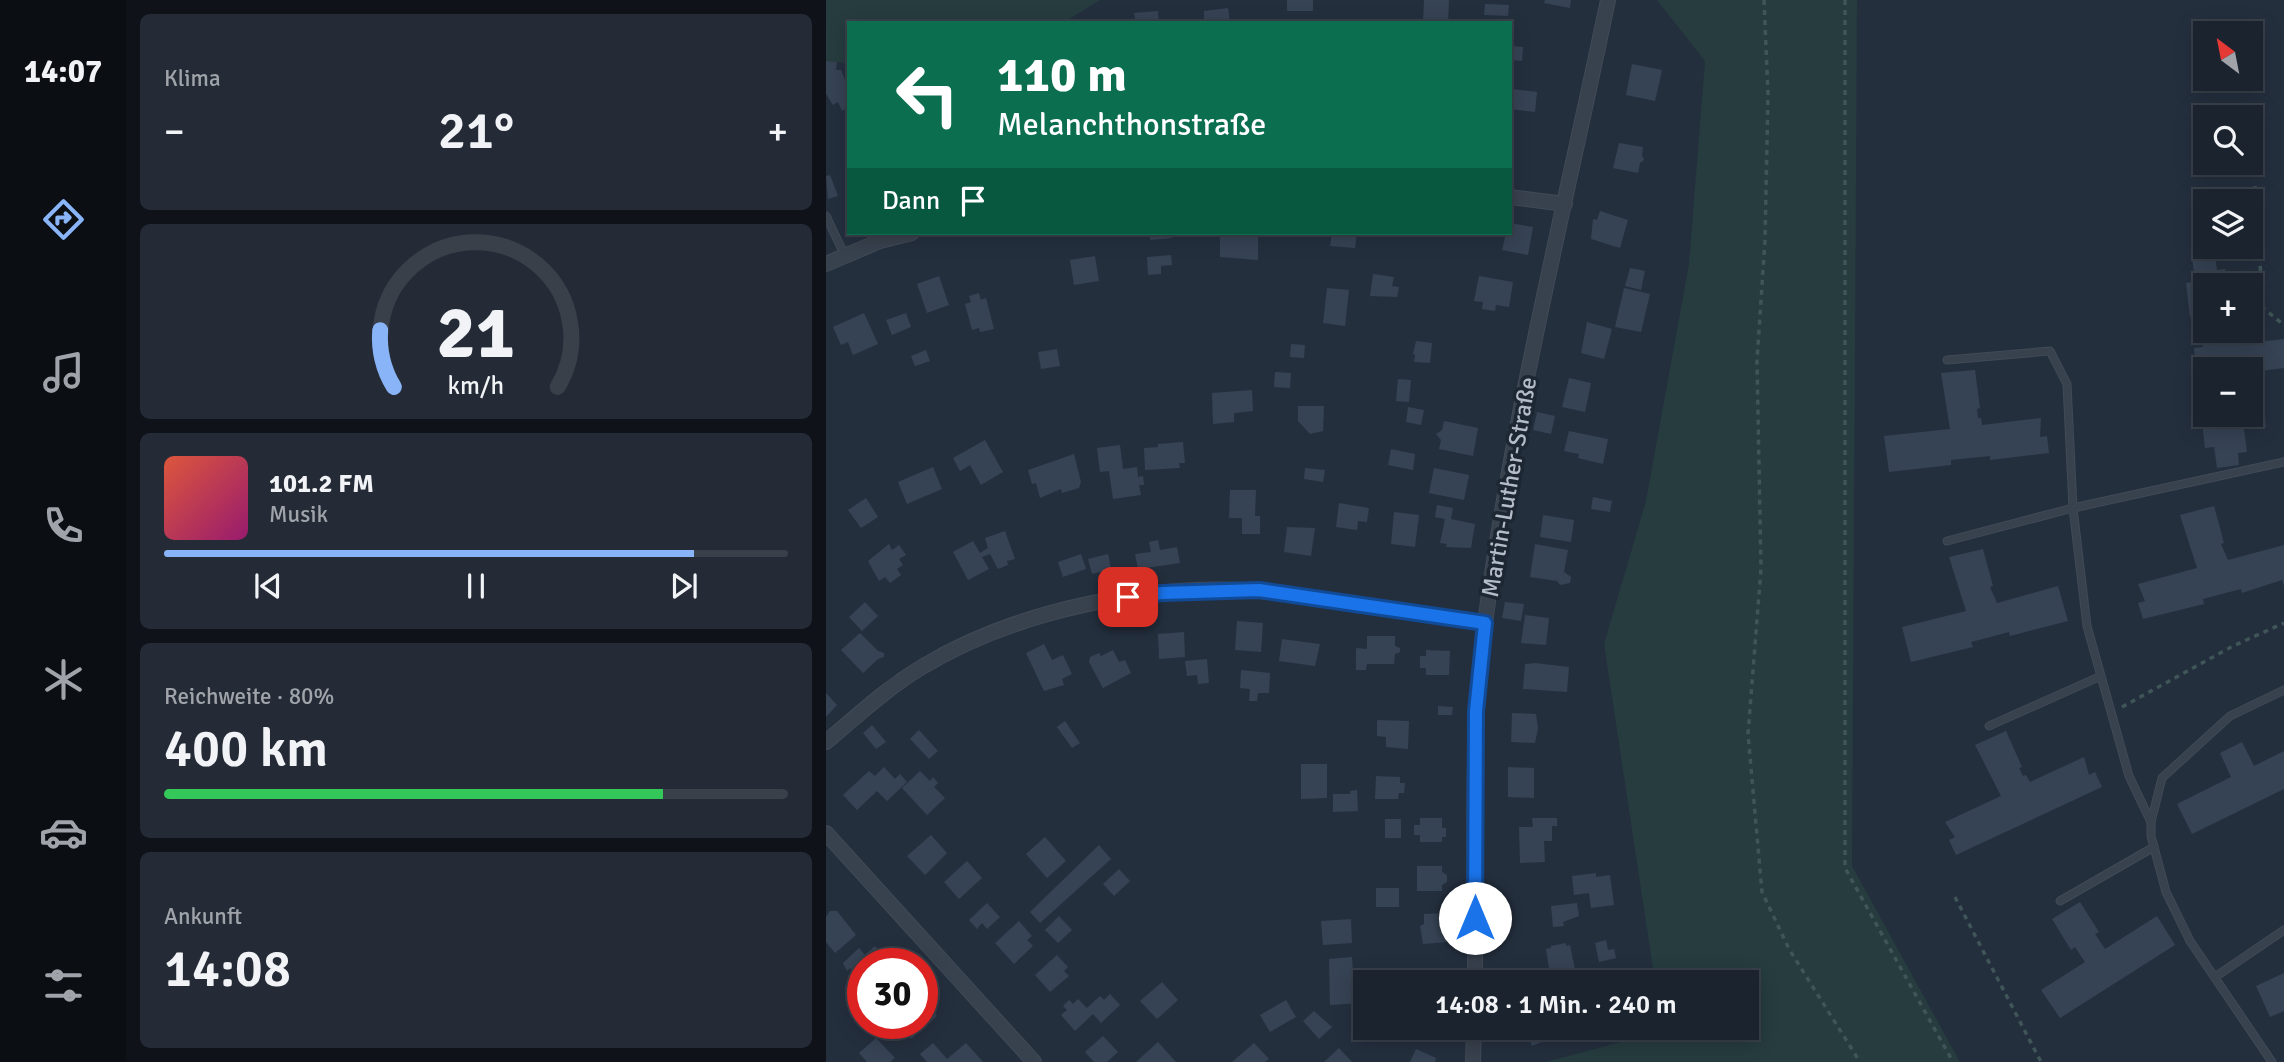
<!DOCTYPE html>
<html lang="de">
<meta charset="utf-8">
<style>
body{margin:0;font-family:Signika,sans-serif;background:#242b36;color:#f1f3f6;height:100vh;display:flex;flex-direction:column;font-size:26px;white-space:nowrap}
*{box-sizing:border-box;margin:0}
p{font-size:23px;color:#a0a4aa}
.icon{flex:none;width:38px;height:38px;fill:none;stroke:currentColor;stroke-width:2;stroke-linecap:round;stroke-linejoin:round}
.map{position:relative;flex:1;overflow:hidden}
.details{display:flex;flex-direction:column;gap:14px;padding:14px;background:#0f1319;width:700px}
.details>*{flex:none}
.banner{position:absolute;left:21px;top:21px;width:665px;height:214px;border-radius:0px;box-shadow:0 4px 18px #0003,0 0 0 2px #39404a;background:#0b6e4f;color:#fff;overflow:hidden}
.needle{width:46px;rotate:328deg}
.fabs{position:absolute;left:1367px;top:21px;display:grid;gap:14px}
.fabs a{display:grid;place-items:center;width:70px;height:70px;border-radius:0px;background:#1b232e;box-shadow:0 4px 18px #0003,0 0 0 2px #39404a;font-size:35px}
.speed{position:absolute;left:21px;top:948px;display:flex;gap:14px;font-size:35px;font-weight:700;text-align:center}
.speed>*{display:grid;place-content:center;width:91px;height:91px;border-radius:50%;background:#1b232e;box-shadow:0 4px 18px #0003,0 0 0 2px #39404a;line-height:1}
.speed .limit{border:10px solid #d22;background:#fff;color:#111}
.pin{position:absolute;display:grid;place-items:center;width:60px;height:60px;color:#fff;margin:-30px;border-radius:14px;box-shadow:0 4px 10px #0006}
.me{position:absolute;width:77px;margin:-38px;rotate:0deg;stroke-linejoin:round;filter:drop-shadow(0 0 5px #0008)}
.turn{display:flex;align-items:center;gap:24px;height:147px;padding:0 35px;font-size:32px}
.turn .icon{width:91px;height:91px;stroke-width:2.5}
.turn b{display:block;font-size:49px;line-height:60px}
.then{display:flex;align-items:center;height:66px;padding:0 35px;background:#0003;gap:14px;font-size:26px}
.big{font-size:52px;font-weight:600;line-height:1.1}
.details .tile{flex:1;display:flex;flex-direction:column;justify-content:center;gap:10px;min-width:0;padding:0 24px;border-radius:10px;background:#242b36}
.details .dial{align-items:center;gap:0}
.dial svg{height:182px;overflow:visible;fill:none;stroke:#39404a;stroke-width:7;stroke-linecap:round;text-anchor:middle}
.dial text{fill:#f1f3f6;stroke:none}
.song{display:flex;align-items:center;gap:21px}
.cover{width:84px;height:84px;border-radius:10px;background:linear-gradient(135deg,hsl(10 70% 55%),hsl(320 70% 35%))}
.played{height:7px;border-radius:4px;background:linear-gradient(90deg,#8ab4f8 85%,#39404a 85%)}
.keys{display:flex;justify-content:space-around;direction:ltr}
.heat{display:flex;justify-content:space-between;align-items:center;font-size:38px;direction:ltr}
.charge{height:10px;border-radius:5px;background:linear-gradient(90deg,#34c759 80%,#39404a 0)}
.trip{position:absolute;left:527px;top:970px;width:406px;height:70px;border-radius:0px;background:#1b232e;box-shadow:0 4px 18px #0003,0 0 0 2px #39404a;font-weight:600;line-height:70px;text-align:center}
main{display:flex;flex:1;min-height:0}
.dock{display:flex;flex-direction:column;width:126px;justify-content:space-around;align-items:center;background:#0b0e12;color:#a0a4aa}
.dock .icon{width:49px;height:49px}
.dock .current{color:#8ab4f8}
.dock b{font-size:32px;color:#f1f3f6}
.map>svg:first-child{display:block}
.green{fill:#263c3f}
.building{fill:#364354}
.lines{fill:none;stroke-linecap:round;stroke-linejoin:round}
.service-casing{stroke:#414a57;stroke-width:9}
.minor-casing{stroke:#414a57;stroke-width:16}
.path{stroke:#3f5557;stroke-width:3.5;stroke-dasharray:5 5;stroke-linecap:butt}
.service{stroke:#38414e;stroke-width:7}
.minor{stroke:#38414e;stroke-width:14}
.route-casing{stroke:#114b97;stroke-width:18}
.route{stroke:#1a73e8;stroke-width:12}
.labels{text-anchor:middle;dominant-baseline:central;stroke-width:7;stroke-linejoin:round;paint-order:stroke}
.street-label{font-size:24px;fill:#b4bcc9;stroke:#1d2633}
</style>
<main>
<nav class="dock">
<b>14:07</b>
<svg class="icon current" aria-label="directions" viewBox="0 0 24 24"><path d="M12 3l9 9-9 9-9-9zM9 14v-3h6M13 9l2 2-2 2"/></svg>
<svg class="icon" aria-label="music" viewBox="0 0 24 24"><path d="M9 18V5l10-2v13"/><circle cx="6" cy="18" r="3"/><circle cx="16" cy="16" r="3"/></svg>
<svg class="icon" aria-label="phone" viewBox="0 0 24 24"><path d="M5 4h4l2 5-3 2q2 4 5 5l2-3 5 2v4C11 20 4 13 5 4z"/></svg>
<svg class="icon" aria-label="climate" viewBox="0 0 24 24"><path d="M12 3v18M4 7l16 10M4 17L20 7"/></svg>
<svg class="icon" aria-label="car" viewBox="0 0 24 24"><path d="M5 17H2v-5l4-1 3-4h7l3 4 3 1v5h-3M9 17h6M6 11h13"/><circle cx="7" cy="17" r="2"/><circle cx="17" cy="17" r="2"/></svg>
<svg class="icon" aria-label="filters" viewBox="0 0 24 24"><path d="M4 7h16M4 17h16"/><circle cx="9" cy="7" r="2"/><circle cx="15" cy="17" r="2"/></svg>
</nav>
<section class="details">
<div class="tile"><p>Klima</p>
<div class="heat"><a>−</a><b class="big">21°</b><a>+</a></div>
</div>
<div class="tile dial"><svg viewBox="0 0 100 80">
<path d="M14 69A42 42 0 1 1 86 69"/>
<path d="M14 69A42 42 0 0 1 8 44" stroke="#8ab4f8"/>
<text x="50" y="56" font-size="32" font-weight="700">21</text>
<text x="50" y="72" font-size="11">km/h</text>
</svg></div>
<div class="tile">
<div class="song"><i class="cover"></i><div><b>101.2 FM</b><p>Musik</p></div></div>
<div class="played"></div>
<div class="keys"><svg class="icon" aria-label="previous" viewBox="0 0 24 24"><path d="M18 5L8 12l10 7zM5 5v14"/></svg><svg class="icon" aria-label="pause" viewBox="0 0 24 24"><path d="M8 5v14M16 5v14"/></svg><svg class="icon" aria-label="next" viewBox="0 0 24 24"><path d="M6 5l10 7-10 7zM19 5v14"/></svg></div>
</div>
<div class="tile"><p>Reichweite · 80%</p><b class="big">400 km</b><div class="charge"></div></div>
<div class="tile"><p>Ankunft</p><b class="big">14:08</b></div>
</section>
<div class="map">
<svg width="1458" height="1062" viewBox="0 0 1458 1062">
<rect width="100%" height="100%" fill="#242f3e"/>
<g class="green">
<path d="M0,0h274l-37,23h-214v40h-3l-20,-2z"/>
<path d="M831,0h200l-5,866 108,196h-414l116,-31v-4h84v-45h-91l-51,-338 42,-143 43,-237 16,-203z"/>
</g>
<g class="building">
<rect x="461" y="0" width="26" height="11"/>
<path d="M598,0h25l-1,23h-25z"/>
<path d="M719,0h26l-1,8 -26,-5z"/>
<path d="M659,4l24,1 -1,11 -24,-1z"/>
<path d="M402,8l2,15h-26v-12z"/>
<path d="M332,11l1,12h-23l-2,-10z"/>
<path d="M686,46l11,1 -1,14 -11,-1z"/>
<path d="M0,61l11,1 -1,8h5l8,20v8l-3,1 3,7 -7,5 -4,-9 -5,3 -7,-11z"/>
<path d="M806,64l30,6 -7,31 -29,-6z"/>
<path d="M686,89l25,3 -2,20 -25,-3z"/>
<path d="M793,143l24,4 -1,8 2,5 -4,3 -2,10 -25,-5z"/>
<path d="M4,175l8,21 -10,3 -2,-23z"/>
<path d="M774,211l28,9 -8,28 -29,-9 2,-20 4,1z"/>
<path d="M684,223l23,4 -5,28 -26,-5 4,-17h4z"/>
<path d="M324,233h22v5l-22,2z"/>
<path d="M394,233h35v4h3v23l-38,-3z"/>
<path d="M506,233h25l-2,15 -25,-2z"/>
<path d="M1388,247l3,23 8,-1 2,16h-22v46h45l2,-36 5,47 27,-3v29l-24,3 6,56 -22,2 3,23 -9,1 1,12 -22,3 -3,-21 -9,1 -4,-35 49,2v-46h-45v12l-7,1 -4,-34 9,-1 -4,-31 -9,1 -4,-34 9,-1 -4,-33z"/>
<path d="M345,255l1,10 -11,1v8l-13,1 -1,-18z"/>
<path d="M269,256l4,25 -25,4 -4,-25z"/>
<path d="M804,268l15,3 -4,19 -16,-4z"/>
<path d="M547,274l21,3 -2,9 7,1 -2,10 -27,-1z"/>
<path d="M113,276l10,29 -22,8 -10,-29z"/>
<path d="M653,276l34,6 -4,25 -13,-2 -1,6 -13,-2 1,-7 -9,-1z"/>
<path d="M501,288l22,2 -4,36 -22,-3z"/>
<path d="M798,288l26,6 -9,38 -26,-5z"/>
<path d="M153,293l2,7 5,-2 8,31 -14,3 -1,-4 -7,2 -7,-26 6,-2 -2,-6z"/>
<path d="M38,313l14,31 -25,11 -5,-13 -7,3 -8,-18z"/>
<path d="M80,313l5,14 -19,8 -6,-15z"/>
<path d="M761,322l25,7 -8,30 -23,-6z"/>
<path d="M590,341l16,2 -2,20 -16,-1 1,-7 -2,-1z"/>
<path d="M465,344l14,1 -1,13 -14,-1z"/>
<path d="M231,349l3,17 -19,3 -3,-17z"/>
<path d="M100,350l4,11 -15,5 -4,-10z"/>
<path d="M1149,370l5,38 -3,1 1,9h3l1,7 59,-7 -1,19 7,-1 2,17 -59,7v-4l-39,4v5l-62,7 -5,-36 66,-7 -9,-56z"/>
<path d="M449,372l16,1 -1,15 -16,-1z"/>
<path d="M743,378l22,5 -6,29 -23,-5z"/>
<path d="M572,379l13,1 -2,22 -13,-1z"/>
<path d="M426,390l1,21 -19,2v9l-21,2 -1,-31z"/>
<path d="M472,406h26l-1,25 -13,3 -12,-13z"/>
<path d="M582,407l16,3 -3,15 -15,-3z"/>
<path d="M711,412l18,4 -4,18 -18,-4z"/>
<path d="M618,421l34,7 -5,28 -34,-7 2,-9 -5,-6 6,-4z"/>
<path d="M743,431l39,8 -5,25 -25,-6 1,-4 -15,-3z"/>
<path d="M159,440l18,32 -22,13 -11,-20 -10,6 -7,-13z"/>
<path d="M357,442l2,21h-6l1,5 -35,2 -1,-22 14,-1v-3z"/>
<path d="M294,445l3,24 14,-2 1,10 5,-1 1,9h-5l2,10 -28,4 -4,-28 -9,1 -3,-24z"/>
<path d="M565,449l24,5 -2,16 -25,-5z"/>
<path d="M248,454l7,28 -2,6 -17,5 -1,-4 -21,9 -4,-15 -4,1 -4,-14z"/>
<path d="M107,467l9,22 -35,15 -9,-22z"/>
<path d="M479,468l20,2 -2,12 -19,-3z"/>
<path d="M608,468l35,7 -5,25 -35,-7z"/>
<path d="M404,490h26l-1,26h5v18h-18v-16h-13z"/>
<path d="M767,497l19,4 -2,11 -19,-3z"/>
<path d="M40,498l12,19 -17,11 -13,-18z"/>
<path d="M513,503l30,5 -2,14 -9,-1 -1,9 -21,-3z"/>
<path d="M611,505l16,3 -2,11 24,5 -4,24 -25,-1 1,-3 -7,-1 5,-24 -10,-2z"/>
<path d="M1388,506l10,37 -3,1 7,16 56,-15v41l-2,-6 -40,13 -1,-4 -38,10 1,5 -61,15 -5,-16 7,-2 -7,-17 59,-16 -17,-53z"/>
<path d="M568,512l25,3 -4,32 -24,-3z"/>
<path d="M717,515l31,5 -3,22 -31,-5z"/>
<path d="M461,527l28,1 -4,28 -27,-4z"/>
<path d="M179,531l10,28 -8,2 1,4 -10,4 -8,-15 -8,3 7,12 -21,11 -15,-28 20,-11 7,12 8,-5 -3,-10z"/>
<path d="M332,540l2,10 17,-3 3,16 -42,6 -3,-15 16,-2 -2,-10z"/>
<path d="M63,544l3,6 7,-5 7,10 -7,4 4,6 -6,4 4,6 -11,8 -5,-6 -6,4 -11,-20z"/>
<path d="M709,544l33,6 -4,22 7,5 -1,6 -10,2 -3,-4 -27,-4z"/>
<path d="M1157,549l10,37 -3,1 7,16 61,-17 10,35 -58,15 -1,-4 -38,10 2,5 -62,15 -9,-35 64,-16 -17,-54z"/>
<path d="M255,554l5,15 -23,8 -5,-15z"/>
<path d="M282,554l3,15 -19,5 -4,-15z"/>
<path d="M39,602l13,14 -16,15 -13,-14z"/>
<path d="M679,602l19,2 -3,17 -19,-3z"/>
<path d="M699,615l24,3 -3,27 -25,-2z"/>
<path d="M411,621l26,2 -2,29 -26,-2z"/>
<path d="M358,632l1,25 -26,2 -1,-25z"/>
<path d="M34,633l18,18 6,2v4l-6,2 -15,14 -22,-23z"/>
<path d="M541,636h28v10l5,2v4l-5,2 -1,10h-27l-1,6h-10v-22l11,1z"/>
<path d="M456,639l38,5 -5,22 -36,-5z"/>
<path d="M218,644l8,16 11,-5 9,19 -10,5 2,6 -20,6 -18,-38z"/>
<path d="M287,650l6,12 6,-2 6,13 -28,15 -14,-26 1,-5 9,-4 2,3z"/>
<path d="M600,650l24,1 -1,24h-23v-7h-6v-12h6z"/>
<path d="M381,659l2,24 -11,1 -1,-9 -10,1 -2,-15z"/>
<path d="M709,663l34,4 -2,25 -44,-3 2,-25z"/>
<path d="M415,670l29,3 -1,20h-11l-1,8h-8l1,-12 -10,-1z"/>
<path d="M0,693l11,12 -11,12z"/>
<path d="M612,706l15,1 -1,8h-14z"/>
<path d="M686,713l24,1 2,14 -3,15 -24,-1z"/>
<path d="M551,720l32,1 -1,28 -22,-2v-10l-9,-1z"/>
<path d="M239,721l15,22 -8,5 -15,-21z"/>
<path d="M46,725l14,17 -10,7 -13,-16z"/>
<path d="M93,730l19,21 -9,8 -19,-20z"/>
<path d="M1180,731l16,36 -3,1 4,8 3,-1 4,7 54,-25 5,18 6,-3 7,15 -146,68 -7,-15 6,-3 -10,-15 56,-26 -26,-51z"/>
<path d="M1416,742l12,24 30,-15v38l-92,45 -15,-30 54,-27 -11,-24z"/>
<path d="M475,764h26v34l-26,1z"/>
<path d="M58,767l11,12 5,-5 7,8 -20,19 -10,-10 -20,19 -14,-15 26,-24 6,5z"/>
<path d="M682,767l26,1v30l-26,-1z"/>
<path d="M94,771l10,10 3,-4 5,6 -4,4 11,11 -18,17 -25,-27z"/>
<path d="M550,776l24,1v6h5l-1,10h-5l-1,6h-23z"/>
<path d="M531,790l1,21 -25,1v-18h17v-3z"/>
<path d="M594,818h22v10h4v9h-4v5h-22v-7h-6v-10h6z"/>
<path d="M706,818h25v8h-5v15h-8l1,21 -25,1 -1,-36h14z"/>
<rect x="559" y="819" width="16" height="19"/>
<path d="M105,835l16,18 -22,22 -18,-19z"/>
<path d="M219,837l21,24 -19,17 -21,-24z"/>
<path d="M273,845l12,14 -71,64 -10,-11z"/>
<path d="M141,861l15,17 -23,21 -15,-17z"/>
<path d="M591,866h25v6l5,3v7l-5,3v6h-25z"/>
<path d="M293,869l11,12 -16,15 -11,-12z"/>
<path d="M770,873v4l14,-2 4,30 -23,3 -2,-15 -15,2 -2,-19z"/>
<rect x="550" y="888" width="23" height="19"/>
<path d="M1254,902l19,30 -4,2 10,15 52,-33 18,29 -115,73 -19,-28 44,-28 -10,-15 -4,3 -19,-31z"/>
<path d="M161,903l13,14 -13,12 -5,-6 -5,6 -8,-9z"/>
<path d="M751,903l2,13 -16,6 1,4 -11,1 -2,-21z"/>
<path d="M4,911h7l19,24 -21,18 -9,-11v-25z"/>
<path d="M620,913l2,29 -25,2 -3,-18 4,-2v-10z"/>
<path d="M233,916l13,14 -14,13 -13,-13z"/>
<path d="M525,919l1,24 -29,2 -2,-24z"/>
<path d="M193,921l13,15 -5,4 6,6 -19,18 -19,-21z"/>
<path d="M780,940l2,10 6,-1 2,9 -17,4 -4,-19z"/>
<path d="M740,943v3l4,-1 5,25 -25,5 -4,-26 5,-1v-2z"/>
<path d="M49,946l16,18h-28v14l-3,1 -10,-11 -3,3 -4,-8 16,-15 6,7z"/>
<path d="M231,955l11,12 -4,4 5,5 -19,16 -15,-17z"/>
<path d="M526,957l1,16 6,-1 2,31 -31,2 -1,-46z"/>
<path d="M576,973l1,9h-25l-1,-7z"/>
<path d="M1458,973v38l-14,6 -14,-31z"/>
<path d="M336,982l16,18 -21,19 -17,-18z"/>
<path d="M284,994l10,11 -19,18 -8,-9 -18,17 -14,-16 6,-5 -4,-4 6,-6 4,4 5,-5 9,9 13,-12 4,4z"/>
<path d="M96,999l15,17 -26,23 -9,-11 5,-4h15z"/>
<path d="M460,1000l10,17 -26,15 -10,-17z"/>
<path d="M488,1011l18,16 -13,12 -16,-18z"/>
<path d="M699,1027h41l2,4 -36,15z"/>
<path d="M277,1036l15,16 -11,10h-13l-9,-10z"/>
<path d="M50,1038l19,20 -5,4h-23l-8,-9z"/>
<path d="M332,1042l18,20h-40z"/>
<path d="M107,1043l14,16 19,-16 17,19h-56l-7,-8z"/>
<path d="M428,1043l15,16 -4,3h-33z"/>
<path d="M513,1048l13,14h-28z"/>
<path d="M590,1049l20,9 -1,4h-25z"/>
</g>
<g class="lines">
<g class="service-casing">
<g id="service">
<path d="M0,216l19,40"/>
<path d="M1121,360l103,-9 17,33 6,124 14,118 42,150 22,46v14l15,56 24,49 82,121"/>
<path d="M1121,541l126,-33 211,-46"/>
<path d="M1163,726l112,-50"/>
<path d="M1325,822l11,-44 68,-62 54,-26"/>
<path d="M1234,901l94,-54"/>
<path d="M1389,977l69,-47"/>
</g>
</g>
<g class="minor-casing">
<g id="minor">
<path d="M684,197l55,7"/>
<path d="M0,264l54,-23 32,-8"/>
<path d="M0,742c31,-26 61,-54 96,-75 94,-57 228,-84 337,-76 23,1 46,6 68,9 53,7 105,15 158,23"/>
<path d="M0,833l208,229"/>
<path d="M649,982c1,-119 -6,-241 10,-359 28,-210 80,-416 123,-623"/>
<path d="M647,1062l1,-35"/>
</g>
</g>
<g class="path">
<path d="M938,0l4,94 -3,146 -8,121 4,208 -13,165 14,158 27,57 71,113"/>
<path d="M1019,0v868l108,194"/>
<path d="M1429,186l8,122 21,17"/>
<path d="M1296,707l111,-61 51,-23"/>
<path d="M1129,897l86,165"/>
</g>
<use href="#service" class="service"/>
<use href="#minor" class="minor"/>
</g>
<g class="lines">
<g class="route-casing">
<path id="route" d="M302,597l34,-4 97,-3 226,33 -9,88 -1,207"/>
</g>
<use href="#route" class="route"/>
</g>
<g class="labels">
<g class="street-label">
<text transform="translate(683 487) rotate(-80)">Martin-Luther-Straße</text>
</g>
</g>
</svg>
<div class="fabs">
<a><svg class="needle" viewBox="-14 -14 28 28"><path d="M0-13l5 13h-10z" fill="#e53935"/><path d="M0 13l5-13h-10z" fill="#a0a4aa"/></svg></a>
<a><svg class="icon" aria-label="search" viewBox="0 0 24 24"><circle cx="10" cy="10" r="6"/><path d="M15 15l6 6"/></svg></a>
<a><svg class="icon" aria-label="layers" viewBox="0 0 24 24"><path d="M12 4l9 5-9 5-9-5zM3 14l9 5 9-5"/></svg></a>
<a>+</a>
<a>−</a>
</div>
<div class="speed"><div class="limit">30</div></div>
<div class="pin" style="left:302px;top:597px;background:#d93025"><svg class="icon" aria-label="arrive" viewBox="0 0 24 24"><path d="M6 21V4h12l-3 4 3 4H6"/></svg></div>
<svg class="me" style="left:649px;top:918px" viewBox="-20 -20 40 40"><circle r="19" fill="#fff"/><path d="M0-13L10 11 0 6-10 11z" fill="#1a73e8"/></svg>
<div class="trip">14:08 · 1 Min. · 240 m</div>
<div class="banner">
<div class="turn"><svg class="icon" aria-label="left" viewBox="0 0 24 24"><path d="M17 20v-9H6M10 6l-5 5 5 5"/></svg><div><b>110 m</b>Melanchthonstraße</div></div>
<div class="then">Dann<svg class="icon" aria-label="arrive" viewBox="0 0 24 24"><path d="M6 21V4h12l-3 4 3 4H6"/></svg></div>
</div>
</div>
</main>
